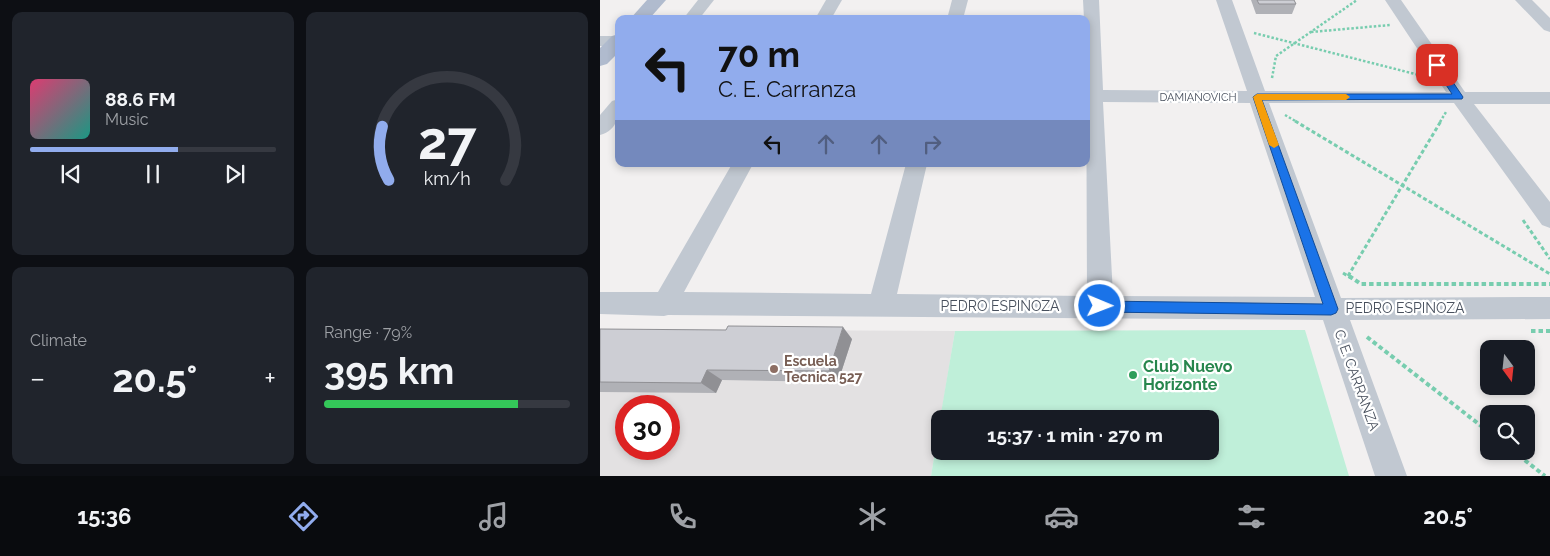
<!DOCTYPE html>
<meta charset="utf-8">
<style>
body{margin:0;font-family:Raleway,sans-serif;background:#20242c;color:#f1f3f6;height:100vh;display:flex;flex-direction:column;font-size:19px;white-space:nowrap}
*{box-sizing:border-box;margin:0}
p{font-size:16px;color:#9ea1a6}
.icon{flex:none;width:28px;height:28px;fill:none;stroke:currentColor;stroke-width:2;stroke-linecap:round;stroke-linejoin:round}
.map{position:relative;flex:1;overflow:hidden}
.side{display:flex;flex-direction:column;gap:12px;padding:12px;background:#0d0f14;width:600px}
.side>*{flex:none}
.hud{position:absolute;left:15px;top:15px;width:475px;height:152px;border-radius:10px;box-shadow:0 2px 8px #0003;background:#91aced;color:#111;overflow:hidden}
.needle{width:32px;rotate:165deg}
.buttons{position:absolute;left:880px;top:340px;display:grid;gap:10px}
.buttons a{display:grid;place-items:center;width:55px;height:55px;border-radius:10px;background:#171b24;box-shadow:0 2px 8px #0003;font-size:25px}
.speed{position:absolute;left:15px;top:395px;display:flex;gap:10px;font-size:25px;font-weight:700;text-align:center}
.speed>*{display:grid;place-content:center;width:65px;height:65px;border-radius:50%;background:#171b24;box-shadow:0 2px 8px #0003;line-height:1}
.speed .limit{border:8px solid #d22;background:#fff;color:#111}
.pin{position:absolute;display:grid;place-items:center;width:42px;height:42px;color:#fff;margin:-21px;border-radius:10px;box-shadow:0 2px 8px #0006}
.me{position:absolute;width:55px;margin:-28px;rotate:91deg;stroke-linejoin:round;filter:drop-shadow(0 0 4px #0008)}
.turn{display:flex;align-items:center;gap:18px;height:105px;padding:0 20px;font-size:22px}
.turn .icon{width:65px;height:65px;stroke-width:2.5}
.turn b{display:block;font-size:35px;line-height:42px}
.lanes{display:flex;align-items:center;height:48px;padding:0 20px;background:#0003;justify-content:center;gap:25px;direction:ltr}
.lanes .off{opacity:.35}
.big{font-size:38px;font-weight:700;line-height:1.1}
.side .tile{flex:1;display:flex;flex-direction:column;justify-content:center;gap:8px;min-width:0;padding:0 18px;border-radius:10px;background:#20242c}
.side .dial{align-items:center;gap:0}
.dial svg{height:130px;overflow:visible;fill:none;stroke:#363941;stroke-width:7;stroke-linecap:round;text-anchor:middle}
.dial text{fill:#f1f3f6;stroke:none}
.song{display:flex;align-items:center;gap:15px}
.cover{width:60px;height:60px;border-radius:8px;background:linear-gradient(135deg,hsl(340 70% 55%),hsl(170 70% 35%))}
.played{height:5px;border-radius:2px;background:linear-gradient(90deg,#91aced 60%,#363941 60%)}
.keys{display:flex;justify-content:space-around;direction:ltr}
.heat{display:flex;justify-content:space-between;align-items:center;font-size:28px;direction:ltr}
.charge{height:8px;border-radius:4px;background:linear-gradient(90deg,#34c759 79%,#363941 0)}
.side .tiles{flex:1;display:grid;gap:12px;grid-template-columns:repeat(2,1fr)}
.trip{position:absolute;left:331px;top:410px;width:288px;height:50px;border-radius:10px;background:#171b24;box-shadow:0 2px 8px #0003;font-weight:700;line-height:50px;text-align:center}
.tabs{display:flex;height:80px;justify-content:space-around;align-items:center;background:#090b0e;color:#9ea1a6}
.tabs .icon{width:35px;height:35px}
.tabs .active{color:#91aced}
.tabs b{font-size:22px;color:#f1f3f6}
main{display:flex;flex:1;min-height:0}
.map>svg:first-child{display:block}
.education{fill:#e3e1e2;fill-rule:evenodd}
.green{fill:#bfefd9}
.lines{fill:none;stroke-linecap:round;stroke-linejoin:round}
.path-far2{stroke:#78cdaf;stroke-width:2.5;stroke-dasharray:2.5 2;stroke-linecap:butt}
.path-far1{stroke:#78cdaf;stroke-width:3;stroke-dasharray:4 2.5;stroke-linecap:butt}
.path{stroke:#78cdaf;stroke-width:4;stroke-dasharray:4.5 3;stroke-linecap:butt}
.street{fill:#c1c8d1;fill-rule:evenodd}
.primary{fill:#b0bbce;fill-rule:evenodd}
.wall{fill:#b0b1b6}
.shaded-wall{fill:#909094}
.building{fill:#cdced4;stroke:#909094}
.route{fill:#1a73e8;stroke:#114b97}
.slow{fill:#f59e0b}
.education-dot{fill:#8d6e63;stroke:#fff;stroke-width:2}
.leisure-dot{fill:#2e9e5b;stroke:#fff;stroke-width:2}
.labels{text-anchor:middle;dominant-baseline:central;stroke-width:4.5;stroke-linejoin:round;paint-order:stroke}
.far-street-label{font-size:11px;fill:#48505d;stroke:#fff}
.street-label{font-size:14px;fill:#48505d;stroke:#fff}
.education-label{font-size:14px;font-weight:bold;fill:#785e54;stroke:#fff;text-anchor:start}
.near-leisure-label{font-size:16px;font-weight:bold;fill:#27864d;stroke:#fff;text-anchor:start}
</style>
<main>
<section class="side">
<div class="tiles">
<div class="tile">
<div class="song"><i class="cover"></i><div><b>88.6 FM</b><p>Music</p></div></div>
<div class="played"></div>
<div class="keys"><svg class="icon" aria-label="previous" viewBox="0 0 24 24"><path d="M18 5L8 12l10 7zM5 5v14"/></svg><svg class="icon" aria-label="pause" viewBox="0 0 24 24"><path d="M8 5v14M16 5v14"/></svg><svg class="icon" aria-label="next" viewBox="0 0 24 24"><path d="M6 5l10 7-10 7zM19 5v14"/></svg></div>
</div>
<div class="tile dial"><svg viewBox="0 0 100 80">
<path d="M14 69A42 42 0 1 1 86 69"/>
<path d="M14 69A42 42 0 0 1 10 36" stroke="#91aced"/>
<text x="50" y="56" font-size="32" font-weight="700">27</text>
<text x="50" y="72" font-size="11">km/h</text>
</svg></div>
<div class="tile"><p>Climate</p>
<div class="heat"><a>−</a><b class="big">20.5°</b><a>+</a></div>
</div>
<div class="tile"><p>Range · 79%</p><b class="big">395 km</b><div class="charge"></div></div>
</div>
</section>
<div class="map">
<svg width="950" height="476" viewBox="0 0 950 476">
<rect width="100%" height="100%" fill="#f2f0f0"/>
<path class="education" d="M0,329l355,2 -24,145h-331zM26,406h43v43h-43z"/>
<path class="green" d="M705,330l44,146h-418l9,-56v31h270v-32h-270l15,-88z"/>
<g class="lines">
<g class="path-far2">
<path d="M711,32l79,-7"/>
<path d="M654,33l169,43"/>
<path d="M672,78l4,-22 81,-56"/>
<path d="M685,115l12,7"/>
<path d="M840,122l6,-10"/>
</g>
<g class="path-far1">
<path d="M695,121l255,153"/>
<path d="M923,220l27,39"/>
<path d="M743,273l8,5"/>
<path d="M748,276l93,-155"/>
</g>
<g class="path">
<path d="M749,276l12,8h189"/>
<path d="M931,331h19"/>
<path d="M767,337l122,95"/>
<path d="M913,451l32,25"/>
</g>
<g class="street">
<path d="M98,0h16l-15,19h-16z"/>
<path d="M226,0h16l-11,19h-16z"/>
<path d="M352,0h16l-5,19h-16z"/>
<path d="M483,0h16l4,90 144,1 -31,-91h16l33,91 181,1 -61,-92h16l64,92h85v12h-76l76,98v26l-8,-3 -88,-122h-185l72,195 209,-1v22l-200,1 57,156h-32l-52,-156 -655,-5 -4,1 -64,-2v-22h58l74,-128h21l-69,128 187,2 35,-130h21l-30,130 190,2 -1,-277h-2zM503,102l147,1 65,194 -202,-1z"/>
<path d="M915,0h17l18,18v14l-6,-2z"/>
<rect x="0" y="36" width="19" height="10"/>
<path d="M19,99c0,16 -1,31 -19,36v-20l12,-14z"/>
</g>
<g class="primary">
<path d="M47,0h19l-17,19h-19z"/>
<path d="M19,34v18l-12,12 -7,2v-18l12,-12z"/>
</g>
</g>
<g class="wall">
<path d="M651,0h43l2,4 -4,10h-36z"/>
<path d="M0,329l252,10 -14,43 -116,-2 -6,13 -116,-1z"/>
</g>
<g class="shaded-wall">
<path d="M243,327l9,12 -14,43 -9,-11z"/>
<path d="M107,370l15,10 -6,13 -15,-10z"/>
</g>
<g class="building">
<path d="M657,0h37l2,4h-37z"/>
<path d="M128,326l115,1 -14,44 -122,-1 -6,13 -101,-1v-53l126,1z"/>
</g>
<path class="route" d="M834,63h6l23,34 -1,2 -200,1 76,209 -2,4 -5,2 -231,-3 -5,-2 -1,-4 1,-3 5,-2 223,3 -70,-207 4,-3h195l-19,-29z"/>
<path class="slow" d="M657,94h89l4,3 -4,3h-84l17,45 -5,3 -5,-3 -16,-48z"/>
<circle class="education-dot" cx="174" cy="369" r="5"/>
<circle class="leisure-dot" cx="533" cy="375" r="5"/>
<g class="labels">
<g class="far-street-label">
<text x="598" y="97">DAMIANOVICH</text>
</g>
<g class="street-label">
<text x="400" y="306">PEDRO ESPINOZA</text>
<text x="805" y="308">PEDRO ESPINOZA</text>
<text transform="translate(757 380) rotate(70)">C. E. CARRANZA</text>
</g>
<g class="education-label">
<text x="184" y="361">Escuela<tspan x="184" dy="16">Tecnica 527</tspan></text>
</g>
<g class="near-leisure-label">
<text x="543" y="366">Club Nuevo<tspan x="543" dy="18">Horizonte</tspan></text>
</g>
</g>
</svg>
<div class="buttons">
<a><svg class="needle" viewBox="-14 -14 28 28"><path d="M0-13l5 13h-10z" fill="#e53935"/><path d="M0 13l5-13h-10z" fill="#9ea1a6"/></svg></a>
<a><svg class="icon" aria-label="search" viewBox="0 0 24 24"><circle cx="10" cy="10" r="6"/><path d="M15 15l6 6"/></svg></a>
</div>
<div class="speed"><div class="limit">30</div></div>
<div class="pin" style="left:837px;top:65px;background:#d93025"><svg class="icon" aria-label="arrive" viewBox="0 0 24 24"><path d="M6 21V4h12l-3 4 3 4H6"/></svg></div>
<svg class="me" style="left:500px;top:306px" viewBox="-20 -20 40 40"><circle r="17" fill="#1a73e8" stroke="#fff" stroke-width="3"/><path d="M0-11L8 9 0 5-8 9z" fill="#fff"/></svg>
<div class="trip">15:37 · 1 min · 270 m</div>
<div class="hud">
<div class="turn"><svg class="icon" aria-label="left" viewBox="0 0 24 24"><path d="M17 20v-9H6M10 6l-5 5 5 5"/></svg><div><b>70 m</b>C. E. Carranza</div></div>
<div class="lanes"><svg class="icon" aria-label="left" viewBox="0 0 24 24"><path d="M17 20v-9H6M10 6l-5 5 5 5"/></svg><svg class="icon off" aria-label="ahead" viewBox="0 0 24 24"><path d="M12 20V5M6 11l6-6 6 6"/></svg><svg class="icon off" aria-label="ahead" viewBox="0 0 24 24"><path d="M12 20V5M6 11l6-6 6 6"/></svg><svg class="icon off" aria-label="right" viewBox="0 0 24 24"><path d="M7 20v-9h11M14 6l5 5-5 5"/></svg></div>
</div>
</div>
</main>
<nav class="tabs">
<b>15:36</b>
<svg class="icon active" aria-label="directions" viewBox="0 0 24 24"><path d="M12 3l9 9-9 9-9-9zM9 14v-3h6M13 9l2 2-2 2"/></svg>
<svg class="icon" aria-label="music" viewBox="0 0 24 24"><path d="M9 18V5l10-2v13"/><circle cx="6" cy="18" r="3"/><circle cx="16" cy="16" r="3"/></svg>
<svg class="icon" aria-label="phone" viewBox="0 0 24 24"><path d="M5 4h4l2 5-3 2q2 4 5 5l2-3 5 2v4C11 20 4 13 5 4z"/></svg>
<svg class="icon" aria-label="climate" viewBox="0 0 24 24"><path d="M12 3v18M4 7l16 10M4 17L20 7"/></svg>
<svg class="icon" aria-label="car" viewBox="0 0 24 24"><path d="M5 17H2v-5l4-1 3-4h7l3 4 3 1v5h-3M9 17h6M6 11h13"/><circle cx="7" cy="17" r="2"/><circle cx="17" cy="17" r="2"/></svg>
<svg class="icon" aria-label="filters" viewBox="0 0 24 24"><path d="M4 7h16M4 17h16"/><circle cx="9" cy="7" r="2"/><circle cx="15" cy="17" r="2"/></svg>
<b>20.5°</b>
</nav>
